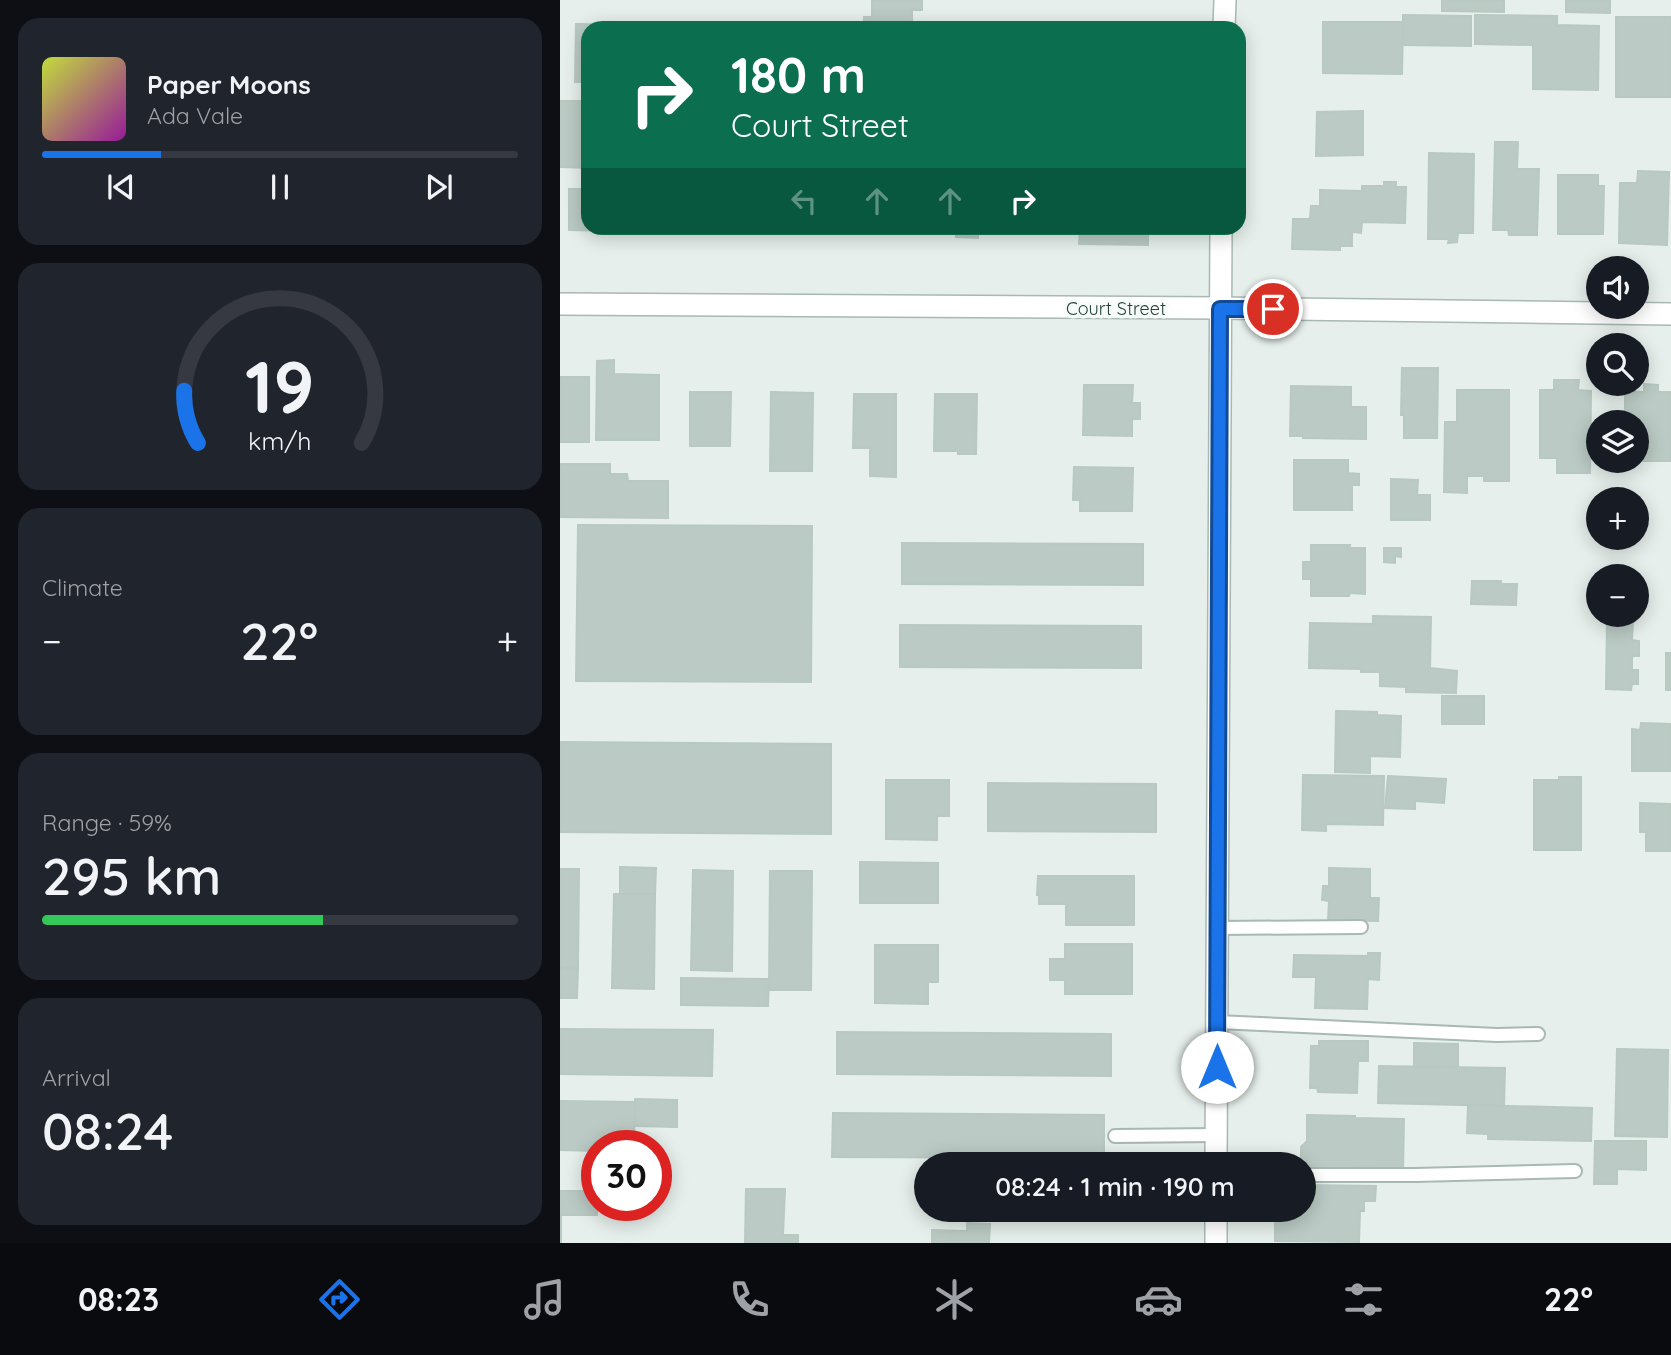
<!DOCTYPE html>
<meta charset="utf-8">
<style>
body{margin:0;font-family:Quicksand,sans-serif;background:#20242c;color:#f1f3f6;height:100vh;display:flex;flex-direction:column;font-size:26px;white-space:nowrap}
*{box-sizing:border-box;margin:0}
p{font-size:23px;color:#9ea1a6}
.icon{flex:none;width:38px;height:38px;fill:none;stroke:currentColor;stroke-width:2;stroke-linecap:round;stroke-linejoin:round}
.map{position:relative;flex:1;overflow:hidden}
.side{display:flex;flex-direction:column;gap:18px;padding:18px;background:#0d0f14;width:560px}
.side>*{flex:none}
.guide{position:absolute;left:21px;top:21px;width:665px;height:214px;border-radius:21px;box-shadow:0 4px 18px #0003;background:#0b6e4f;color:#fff;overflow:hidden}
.fabs{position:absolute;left:1026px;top:256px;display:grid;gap:14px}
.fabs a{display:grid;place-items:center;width:63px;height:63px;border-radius:50%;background:#171b24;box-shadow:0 4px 18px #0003;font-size:35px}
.speed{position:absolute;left:21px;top:1130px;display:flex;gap:14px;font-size:35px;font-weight:700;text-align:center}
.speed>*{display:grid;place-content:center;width:91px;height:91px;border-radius:50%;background:#171b24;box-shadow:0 4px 18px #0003;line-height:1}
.speed .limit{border:10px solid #d22;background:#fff;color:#111}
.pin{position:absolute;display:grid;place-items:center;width:60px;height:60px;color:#fff;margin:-30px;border:4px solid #fff;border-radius:50%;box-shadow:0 2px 7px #0007}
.me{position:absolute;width:77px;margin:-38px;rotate:0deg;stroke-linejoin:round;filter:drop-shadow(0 0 5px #0008)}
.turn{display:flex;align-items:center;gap:24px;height:147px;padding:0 35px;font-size:32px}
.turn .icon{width:91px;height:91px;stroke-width:2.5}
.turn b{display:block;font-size:49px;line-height:60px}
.lanes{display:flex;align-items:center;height:66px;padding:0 35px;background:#0003;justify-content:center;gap:35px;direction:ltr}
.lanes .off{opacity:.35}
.big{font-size:52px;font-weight:600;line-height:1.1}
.side .widget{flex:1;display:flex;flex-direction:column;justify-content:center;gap:10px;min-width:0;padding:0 24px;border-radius:21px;background:#20242c}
.side .dial{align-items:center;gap:0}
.dial svg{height:182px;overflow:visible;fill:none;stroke:#363941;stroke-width:7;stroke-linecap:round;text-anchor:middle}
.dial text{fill:#f1f3f6;stroke:none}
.song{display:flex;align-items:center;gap:21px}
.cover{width:84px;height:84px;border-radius:10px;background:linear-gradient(135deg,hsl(70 70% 55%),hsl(300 70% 35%))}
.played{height:7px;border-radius:4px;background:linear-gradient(90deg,#1a73e8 25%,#363941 25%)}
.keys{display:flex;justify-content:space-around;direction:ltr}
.heat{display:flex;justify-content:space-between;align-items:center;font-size:38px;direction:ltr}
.charge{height:10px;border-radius:5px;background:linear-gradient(90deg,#34c759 59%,#363941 0)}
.trip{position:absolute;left:354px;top:1152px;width:402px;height:70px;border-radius:35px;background:#171b24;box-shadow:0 4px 18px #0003;font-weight:600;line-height:70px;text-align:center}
.dock{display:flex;height:112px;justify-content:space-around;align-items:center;background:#090b0e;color:#9ea1a6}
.dock .icon{width:49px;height:49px}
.dock .current{color:#1a73e8}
.dock b{font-size:32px;color:#f1f3f6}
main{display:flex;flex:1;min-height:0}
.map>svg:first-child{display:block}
.building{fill:#bbcac4;stroke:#b8c9c2;stroke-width:2}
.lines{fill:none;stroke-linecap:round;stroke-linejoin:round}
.lane-casing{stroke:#a8b8b2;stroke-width:16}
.street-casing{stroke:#a8b8b2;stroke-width:24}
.lane{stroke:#fff;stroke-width:12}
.street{stroke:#fff;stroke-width:21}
.route-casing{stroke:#114b97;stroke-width:18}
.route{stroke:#1a73e8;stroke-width:12}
.labels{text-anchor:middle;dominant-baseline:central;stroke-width:7;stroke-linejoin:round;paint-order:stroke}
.street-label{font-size:18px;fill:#24423a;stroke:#f7fbf9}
</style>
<main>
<section class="side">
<div class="widget">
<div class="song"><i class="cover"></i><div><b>Paper Moons</b><p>Ada Vale</p></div></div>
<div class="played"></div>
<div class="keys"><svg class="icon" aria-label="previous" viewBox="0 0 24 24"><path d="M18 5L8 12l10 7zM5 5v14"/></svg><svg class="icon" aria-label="pause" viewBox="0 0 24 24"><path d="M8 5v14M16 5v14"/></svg><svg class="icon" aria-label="next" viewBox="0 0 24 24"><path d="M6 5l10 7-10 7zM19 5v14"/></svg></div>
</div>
<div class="widget dial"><svg viewBox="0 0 100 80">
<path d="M14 69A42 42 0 1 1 86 69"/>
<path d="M14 69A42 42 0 0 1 8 46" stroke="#1a73e8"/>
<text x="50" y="56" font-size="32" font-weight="700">19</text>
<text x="50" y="72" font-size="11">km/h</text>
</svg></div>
<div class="widget"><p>Climate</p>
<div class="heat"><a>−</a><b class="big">22°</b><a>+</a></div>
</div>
<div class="widget"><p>Range · 59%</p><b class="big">295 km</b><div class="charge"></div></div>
<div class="widget"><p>Arrival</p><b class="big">08:24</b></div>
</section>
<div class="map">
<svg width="1111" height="1243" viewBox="0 0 1111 1243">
<rect width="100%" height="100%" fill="#e6efeb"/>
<g class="building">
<path d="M312,0h50v10h-10v15h-25v3h-23v-11h8z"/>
<path d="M882,0h62v12l-62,-1z"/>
<path d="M1006,0h44v13l-44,-1z"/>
<path d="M843,15l68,1v30l-68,-1z"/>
<path d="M915,15l82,1v9l42,1 -1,64 -65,-1v-44l-58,-1z"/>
<rect x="1056" y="17" width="55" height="80"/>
<path d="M763,22h80l-1,52 -79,-1z"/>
<path d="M16,24l99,1v3h-87v54h-13z"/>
<path d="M0,101h28v67l-28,-1z"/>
<path d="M803,111v44l-47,1 1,-44z"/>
<path d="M935,142h23l-1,27h22l-2,66h-28l-1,-5h-15z"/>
<path d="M869,153l45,1 -1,79h-15l-1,9 -9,1 1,-4h-21z"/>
<path d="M1078,171l31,1 -2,73 -48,-2 1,-60h17z"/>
<path d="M998,175h40v11h6l-1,48h-45z"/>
<path d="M824,182h12v5h10l-1,36 -43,-1 -1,11 -9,-1v14h-12v4l-48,-1 1,-30h17l1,-13h9v-16l42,1v-5h22z"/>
<path d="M9,189h19v39h24v3l-43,-1z"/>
<path d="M380,228h58v2l-20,-1v9l-22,-1v-8h-16z"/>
<path d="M520,228h68v17l-69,-1z"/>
<path d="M54,360v14l45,1v65h-63l1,-79z"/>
<path d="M842,368h36l-1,70h-33v-23h-3z"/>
<rect x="0" y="377" width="29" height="65"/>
<path d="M994,380h25l-1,10 13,1 -1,82h-33v-15h-17v-68h14z"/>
<path d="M1084,384l14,1v7h13v69h-47l12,-1v-38h-11v-31l19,1z"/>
<path d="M524,385h49l-1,18h8v16h-8v17l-49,-1z"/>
<path d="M731,386l60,1v20h15v32l-63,-1v-2h-13z"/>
<path d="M897,390h52v91h-25v-5h-17v17l-23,-1 1,-70h12z"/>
<path d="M130,392h41l-1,54h-40z"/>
<path d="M211,392l42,1 -1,78h-42z"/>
<path d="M294,394h42v83l-26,-1v-28h-17z"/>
<path d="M375,394h42l-1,60h-18v-3h-24z"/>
<path d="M734,460h54v13l11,1v11h-7v25h-58z"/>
<path d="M0,464h50v10h17l1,7h40v37l-108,-1z"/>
<path d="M514,467l59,1 -1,43h-52v-11h-7z"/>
<path d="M831,479l27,1 -1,15h13v25h-39z"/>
<path d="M18,525l234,1 -1,156 -235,-1z"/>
<path d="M342,543l241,1v41l-241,-1z"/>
<path d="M751,545h39l-1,3h16v46l-15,-1 -1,3h-38v-17h-8v-17h8z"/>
<path d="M824,548h17v9l-6,-1v7l-11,-1z"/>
<path d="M912,581h29v3h16l-1,21 -45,-1z"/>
<path d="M813,616l58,1 -1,51 27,3 -1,22 -50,-1v-5l-26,-1v-14h-19v-3l-52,-1 1,-45 63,1z"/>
<path d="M1047,621h26l-1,19 7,1v15h-7v14h6v14h-6l-1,6 -25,-1z"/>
<path d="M340,625l241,1v42l-241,-1z"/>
<rect x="1106" y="653" width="5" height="37"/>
<rect x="882" y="696" width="42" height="28"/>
<path d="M776,711l41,1v3l24,1 -1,41 -30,-1v17l-35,-1z"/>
<path d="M1081,723l30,1v47h-39v-42l8,1z"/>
<path d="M0,742l271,2v90l-271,-2z"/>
<path d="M743,775l81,1 -1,49 -57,-1v7l-24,-1z"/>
<path d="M828,776l58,3 -2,24 -29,-2v8l-30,-1z"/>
<path d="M999,777h22v73h-47v-70h25z"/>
<path d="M326,780h63v36h-12v24l-51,-1z"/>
<path d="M428,783l168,1v48l-168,-1z"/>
<path d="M1080,803l31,1v47h-25v-19h-6z"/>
<path d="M300,862l78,1v40h-78z"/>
<path d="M60,867l36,1 -1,26h-35z"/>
<path d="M769,868l41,1v29h9l-1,23 -50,-1 1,-19 -7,-1 1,-14h6z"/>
<path d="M0,869h19l-1,100 -18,-1z"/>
<path d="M133,870l40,1 -1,100 -41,-1z"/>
<path d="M210,871h42l-1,119h-42z"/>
<path d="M478,876h96v49h-68v-21h-27v-9h-2z"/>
<path d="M54,894h41l-1,95 -42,-1z"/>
<path d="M505,944h67v50h-67v-14h-15v-21h15z"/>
<path d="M315,945h63v37h-10v22l-53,-1z"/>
<path d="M808,953h12l-1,27 -11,-1 -1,30 -52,-1 1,-31h-23l1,-22 74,1z"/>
<path d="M0,968l18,1 -1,29h-17z"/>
<path d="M121,978l88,1 -1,27 -87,-1z"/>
<path d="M0,1029l153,1 -1,46 -152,-2z"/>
<path d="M277,1032l274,2v42l-274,-2z"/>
<path d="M759,1041h49v20h-10l-1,32 -39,-1 -1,-4h-7l1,-42h8z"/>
<path d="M854,1043l44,1v24l-44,-2z"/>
<path d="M1057,1049l51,1 -1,87 -52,-1z"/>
<path d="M819,1066l126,2 -1,38 -126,-3z"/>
<path d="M75,1099l42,1v27l-42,-1z"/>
<path d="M0,1101l75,1 -1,44h-37v5l-37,-1z"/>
<path d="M908,1105l124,3 -1,33 -103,-2v-5l-21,-1z"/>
<path d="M273,1113l271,2v43l-272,-1z"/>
<path d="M747,1115l48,1v2l49,1 -1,50 -49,-2v3l-48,-1 -2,-5 -3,-1v-16l6,-6z"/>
<path d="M1035,1141h51v29l-29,-1v15h-23z"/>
<path d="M744,1185l72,1 -1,15h-11v10h-4l-1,31 -84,-1v-32h29z"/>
<path d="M186,1189h39l-2,46h15v8h-53z"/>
<path d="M0,1191h37v24h-36v28z"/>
<path d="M407,1223l23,1 -1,19h-57v-13l35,1z"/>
</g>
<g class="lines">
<g class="lane-casing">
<g id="lane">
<path d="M657,928l144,-1"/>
<path d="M657,1022l280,13 41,-1"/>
<path d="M555,1136l101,-1"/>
<path d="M744,1175h111l160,-4"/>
</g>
</g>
<g class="street-casing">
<g id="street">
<path d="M664,28l1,-28"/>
<path d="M0,304l660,4 451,6"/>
<path d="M656,1164l5,-936"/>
<path d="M656,1243v-34"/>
</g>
</g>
<use href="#lane" class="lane"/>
<use href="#street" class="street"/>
</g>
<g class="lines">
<g class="route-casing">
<path id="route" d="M657,1067l3,-758h53"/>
</g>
<use href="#route" class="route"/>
</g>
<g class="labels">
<g class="street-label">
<text x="556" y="308">Court Street</text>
</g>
</g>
</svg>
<div class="fabs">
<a><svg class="icon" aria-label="sound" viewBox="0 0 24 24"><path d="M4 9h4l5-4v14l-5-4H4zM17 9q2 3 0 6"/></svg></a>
<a><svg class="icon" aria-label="search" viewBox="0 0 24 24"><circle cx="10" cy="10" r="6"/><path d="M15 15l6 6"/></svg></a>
<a><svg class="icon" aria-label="layers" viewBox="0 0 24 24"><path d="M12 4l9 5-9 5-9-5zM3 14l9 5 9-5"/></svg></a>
<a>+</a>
<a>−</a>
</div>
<div class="speed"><div class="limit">30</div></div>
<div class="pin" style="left:713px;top:309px;background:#d93025"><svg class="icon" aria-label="arrive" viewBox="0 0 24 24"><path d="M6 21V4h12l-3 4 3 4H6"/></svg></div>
<svg class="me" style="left:657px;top:1067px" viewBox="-20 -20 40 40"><circle r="19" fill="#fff"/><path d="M0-13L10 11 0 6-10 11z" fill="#1a73e8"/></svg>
<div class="trip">08:24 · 1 min · 190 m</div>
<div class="guide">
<div class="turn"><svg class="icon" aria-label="right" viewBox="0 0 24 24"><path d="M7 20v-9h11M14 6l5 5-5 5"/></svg><div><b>180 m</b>Court Street</div></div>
<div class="lanes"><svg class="icon off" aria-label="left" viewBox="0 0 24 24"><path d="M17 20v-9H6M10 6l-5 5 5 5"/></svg><svg class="icon off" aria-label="ahead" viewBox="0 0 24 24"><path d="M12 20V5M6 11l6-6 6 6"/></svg><svg class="icon off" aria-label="ahead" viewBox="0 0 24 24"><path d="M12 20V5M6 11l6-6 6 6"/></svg><svg class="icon" aria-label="right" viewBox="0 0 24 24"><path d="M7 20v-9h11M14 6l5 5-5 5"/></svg></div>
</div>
</div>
</main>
<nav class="dock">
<b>08:23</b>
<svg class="icon current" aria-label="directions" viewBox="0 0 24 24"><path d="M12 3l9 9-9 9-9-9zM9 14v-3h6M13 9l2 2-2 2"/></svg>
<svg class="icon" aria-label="music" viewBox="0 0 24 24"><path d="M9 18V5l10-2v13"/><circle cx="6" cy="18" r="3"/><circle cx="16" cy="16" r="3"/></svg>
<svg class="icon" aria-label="phone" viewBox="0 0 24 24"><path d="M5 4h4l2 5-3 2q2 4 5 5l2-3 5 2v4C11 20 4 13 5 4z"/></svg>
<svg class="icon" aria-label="climate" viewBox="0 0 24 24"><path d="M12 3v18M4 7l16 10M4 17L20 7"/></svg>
<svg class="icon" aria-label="car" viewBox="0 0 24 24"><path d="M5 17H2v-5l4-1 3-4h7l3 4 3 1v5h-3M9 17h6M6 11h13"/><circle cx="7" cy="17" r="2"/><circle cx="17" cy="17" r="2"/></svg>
<svg class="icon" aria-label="filters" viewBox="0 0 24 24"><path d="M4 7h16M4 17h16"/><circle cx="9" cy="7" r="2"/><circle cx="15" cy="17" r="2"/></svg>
<b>22°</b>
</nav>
